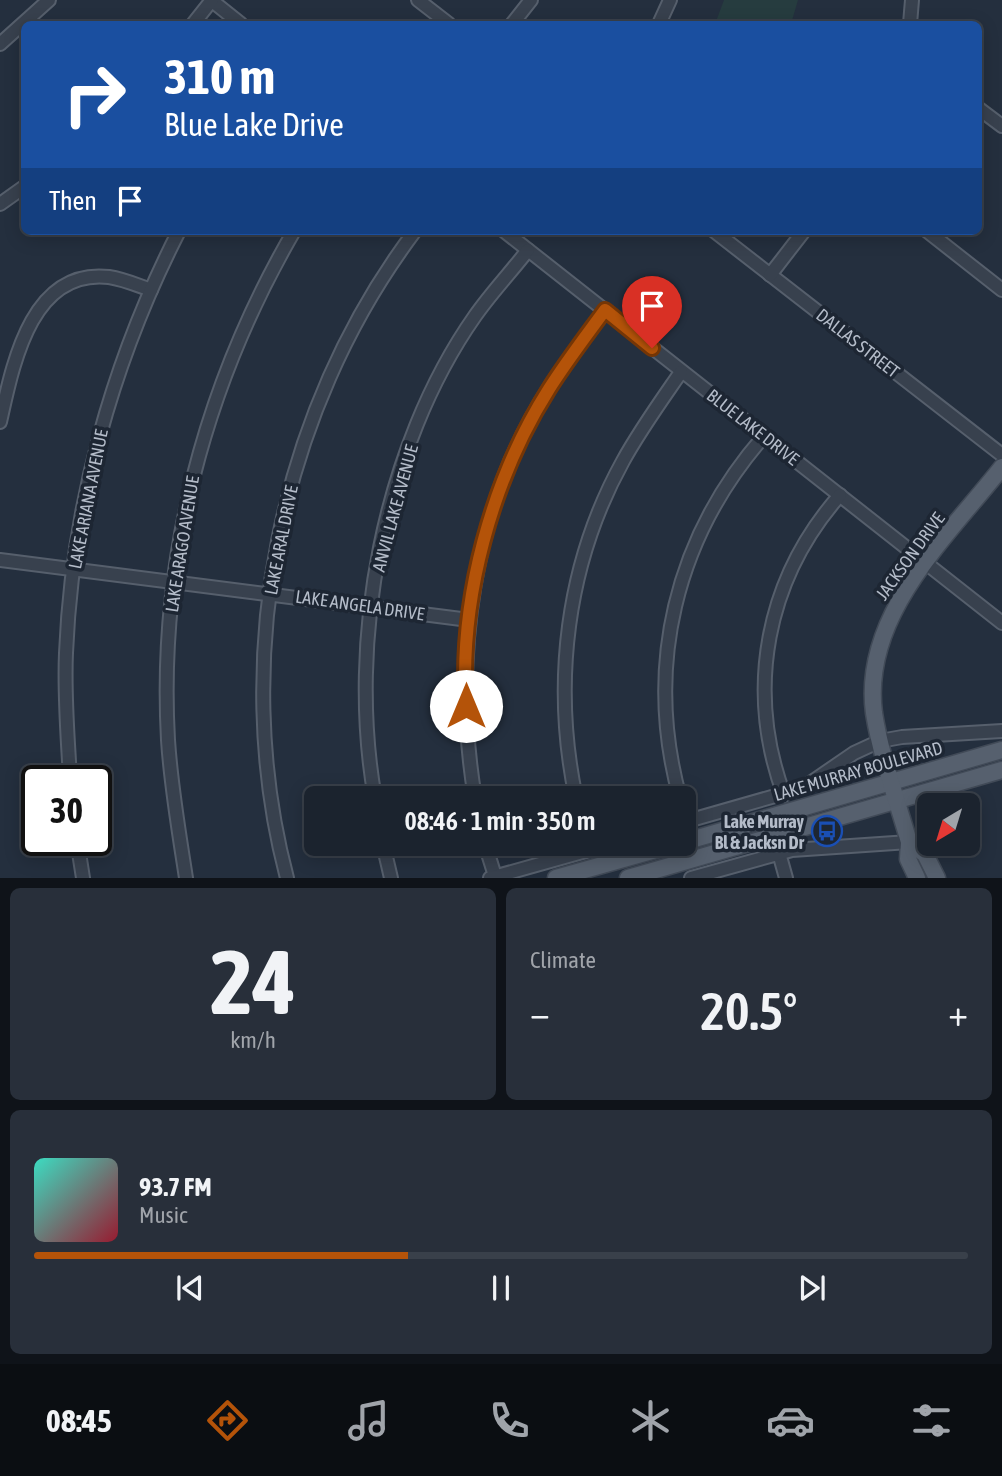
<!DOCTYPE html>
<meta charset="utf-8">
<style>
body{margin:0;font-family:"Asap Condensed",sans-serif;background:#282f3a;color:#f1f3f6;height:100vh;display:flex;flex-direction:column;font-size:26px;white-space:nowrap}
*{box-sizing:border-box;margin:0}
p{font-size:23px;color:#a0a4aa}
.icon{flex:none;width:38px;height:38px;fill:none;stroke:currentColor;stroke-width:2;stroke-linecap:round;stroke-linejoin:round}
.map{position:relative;height:878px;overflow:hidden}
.drawer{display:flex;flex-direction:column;gap:10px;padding:10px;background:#0f1319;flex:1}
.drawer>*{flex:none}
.hud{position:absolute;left:21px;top:21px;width:961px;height:214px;border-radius:10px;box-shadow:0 4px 18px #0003,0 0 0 2px #39404a;background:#1a4fa0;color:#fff;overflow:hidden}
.needle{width:46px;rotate:218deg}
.controls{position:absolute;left:917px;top:793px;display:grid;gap:14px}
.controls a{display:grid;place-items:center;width:63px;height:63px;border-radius:10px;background:#1b232e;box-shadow:0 4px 18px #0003,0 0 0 2px #39404a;font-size:35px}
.speed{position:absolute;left:21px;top:765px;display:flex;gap:14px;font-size:35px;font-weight:700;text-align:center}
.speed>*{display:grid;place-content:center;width:91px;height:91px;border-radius:50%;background:#1b232e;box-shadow:0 4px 18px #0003,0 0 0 2px #39404a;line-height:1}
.speed .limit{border:4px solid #111;border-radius:10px;background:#fff;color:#111}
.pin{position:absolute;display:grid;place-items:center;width:60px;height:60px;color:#fff;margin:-72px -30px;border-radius:50% 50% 50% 0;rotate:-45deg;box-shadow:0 0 7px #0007}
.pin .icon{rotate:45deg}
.me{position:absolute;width:77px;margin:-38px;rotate:0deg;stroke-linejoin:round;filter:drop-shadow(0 0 5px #0008)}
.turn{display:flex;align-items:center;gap:24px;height:147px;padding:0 28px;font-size:32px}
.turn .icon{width:91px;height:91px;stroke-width:2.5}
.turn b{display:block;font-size:49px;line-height:60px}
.then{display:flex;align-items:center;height:66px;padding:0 28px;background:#0003;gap:14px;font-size:26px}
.big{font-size:52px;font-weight:600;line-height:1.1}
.drawer .widget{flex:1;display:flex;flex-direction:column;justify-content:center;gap:10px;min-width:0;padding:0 24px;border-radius:10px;background:#282f3a}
.drawer .dial{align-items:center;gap:0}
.dial b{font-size:91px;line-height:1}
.song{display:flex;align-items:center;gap:21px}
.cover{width:84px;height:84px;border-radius:10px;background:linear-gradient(135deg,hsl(170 70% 55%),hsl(350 70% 35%))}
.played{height:7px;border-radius:4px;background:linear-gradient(90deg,#b45309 40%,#39404a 40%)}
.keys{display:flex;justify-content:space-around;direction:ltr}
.heat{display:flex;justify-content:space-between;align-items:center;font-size:38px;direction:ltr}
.drawer .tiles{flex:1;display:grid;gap:10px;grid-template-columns:1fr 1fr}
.widget:last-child{grid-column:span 2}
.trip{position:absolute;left:304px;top:786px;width:392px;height:70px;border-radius:10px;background:#1b232e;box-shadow:0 4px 18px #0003,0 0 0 2px #39404a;font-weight:600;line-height:70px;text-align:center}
.menu{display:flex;height:112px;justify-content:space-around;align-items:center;background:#0b0e12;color:#a0a4aa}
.menu .icon{width:49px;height:49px}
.menu .active{color:#b45309}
.menu b{font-size:32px;color:#f1f3f6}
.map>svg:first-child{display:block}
.green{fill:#263c3f}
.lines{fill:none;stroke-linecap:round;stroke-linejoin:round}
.minor-casing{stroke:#565f6c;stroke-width:16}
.major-casing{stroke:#414a57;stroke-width:19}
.minor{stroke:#38414e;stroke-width:12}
.major{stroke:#56606e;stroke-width:16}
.route-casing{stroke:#753606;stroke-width:18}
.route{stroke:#b45309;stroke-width:12}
.labels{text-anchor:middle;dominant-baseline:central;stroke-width:7;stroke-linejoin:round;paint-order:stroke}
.street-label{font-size:18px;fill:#b4bcc9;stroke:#1d2633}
.poi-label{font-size:18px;font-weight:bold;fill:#b4bcc9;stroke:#1d2633;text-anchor:end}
</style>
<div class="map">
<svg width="1002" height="878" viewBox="0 0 1002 878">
<rect width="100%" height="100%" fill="#242f3e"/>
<path class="green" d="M724,0h74l-7,24h-76z"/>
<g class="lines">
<g class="minor-casing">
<g id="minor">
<path d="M211,0l30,24"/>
<path d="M418,0l31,24"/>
<path d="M193,24l19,-24"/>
<path d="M512,24l19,-24"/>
<path d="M659,24l11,-24"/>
<path d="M910,24l2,-24"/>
<path d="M0,44l49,-44"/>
<path d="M978,108l24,18"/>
<path d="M0,204l24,-17"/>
<path d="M504,231l498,392"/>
<path d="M714,231l288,224"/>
<path d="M927,231l75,59"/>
<path d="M770,275l34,-44"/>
<path d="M0,422c13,-58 31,-154 109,-145 14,2 28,8 42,13"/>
<path d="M0,560l469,60"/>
<path d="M70,780c-2,-42 -6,-84 -4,-127 6,-147 46,-291 113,-422"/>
<path d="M784,795c-39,-106 -18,-216 56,-300"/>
<path d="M375,798c-28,-156 8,-351 100,-482 16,-23 36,-44 53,-66"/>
<path d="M475,798c-23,-139 -3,-290 74,-410 17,-27 38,-52 56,-78"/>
<path d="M576,798c-24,-114 -10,-234 47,-337 17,-31 38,-60 58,-89"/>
<path d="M680,798c-36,-131 -5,-260 84,-362"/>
<path d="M684,822l119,-34 51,-35 26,-12 22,-4 100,-6"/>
<path d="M77,840l6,38"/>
<path d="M383,844l8,34"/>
<path d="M485,844l10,32"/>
<path d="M779,853l7,25"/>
<path d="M186,878c-7,-46 -15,-91 -18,-138 -10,-179 36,-354 126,-509"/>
<path d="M287,878c-58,-219 -8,-467 128,-647"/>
<path d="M490,878l121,-34"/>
<path d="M691,878l101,-28 117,-8"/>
</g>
</g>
<g class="major-casing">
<g id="major">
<path d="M684,842l318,-92"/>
<path d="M909,842l16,12 12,24"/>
<path d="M556,878l121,-34"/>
<path d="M628,878l374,-108"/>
<path d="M917,878l-9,-19 1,-17c-12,-42 -28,-85 -35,-129 -13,-98 73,-176 128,-246"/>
</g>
</g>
<use href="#minor" class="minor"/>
<use href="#major" class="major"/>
</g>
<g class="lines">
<g class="route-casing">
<path id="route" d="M466,706c-7,-107 26,-227 83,-317 17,-27 37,-53 56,-79l47,38"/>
</g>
<use href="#route" class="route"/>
</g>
<defs>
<g id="bus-ring" transform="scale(1.575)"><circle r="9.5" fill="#1d2633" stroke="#1a4fb4" stroke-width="1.5"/><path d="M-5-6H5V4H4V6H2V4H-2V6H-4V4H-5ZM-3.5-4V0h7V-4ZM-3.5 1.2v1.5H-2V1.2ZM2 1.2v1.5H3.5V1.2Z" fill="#1a4fb4"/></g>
</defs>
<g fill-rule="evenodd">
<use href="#bus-ring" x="827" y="831"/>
</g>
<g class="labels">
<g class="street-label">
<text transform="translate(858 343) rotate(38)">DALLAS STREET</text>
<text transform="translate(753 427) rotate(38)">BLUE LAKE DRIVE</text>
<text transform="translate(88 499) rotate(-79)">LAKE ARIANA AVENUE</text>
<text transform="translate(395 508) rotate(-75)">ANVIL LAKE AVENUE</text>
<text transform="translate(281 540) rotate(-79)">LAKE ARAL DRIVE</text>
<text transform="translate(182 544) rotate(-81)">LAKE ARAGO AVENUE</text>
<text transform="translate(910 556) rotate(-54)">JACKSON DRIVE</text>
<text transform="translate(360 605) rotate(8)">LAKE ANGELA DRIVE</text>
<text transform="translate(858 771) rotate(-16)">LAKE MURRAY BOULEVARD</text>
</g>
<g class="poi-label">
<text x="804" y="821">Lake Murray<tspan x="804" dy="21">Bl &amp; Jacksn Dr</tspan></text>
</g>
</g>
</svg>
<div class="controls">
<a><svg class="needle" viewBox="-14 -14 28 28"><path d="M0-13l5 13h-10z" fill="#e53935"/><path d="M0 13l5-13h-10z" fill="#a0a4aa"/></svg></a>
</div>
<div class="speed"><div class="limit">30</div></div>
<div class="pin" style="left:652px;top:348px;background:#d93025"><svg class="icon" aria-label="arrive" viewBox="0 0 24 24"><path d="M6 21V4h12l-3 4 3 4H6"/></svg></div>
<svg class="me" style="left:466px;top:706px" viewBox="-20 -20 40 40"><circle r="19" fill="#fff"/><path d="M0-13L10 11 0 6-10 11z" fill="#b45309"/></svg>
<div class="trip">08:46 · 1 min · 350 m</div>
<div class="hud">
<div class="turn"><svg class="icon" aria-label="right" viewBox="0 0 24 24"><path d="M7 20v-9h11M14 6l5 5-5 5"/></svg><div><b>310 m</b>Blue Lake Drive</div></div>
<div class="then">Then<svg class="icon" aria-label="arrive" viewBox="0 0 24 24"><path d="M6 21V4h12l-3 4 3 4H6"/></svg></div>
</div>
</div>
<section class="drawer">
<div class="tiles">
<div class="widget dial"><b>24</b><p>km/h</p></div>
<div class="widget"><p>Climate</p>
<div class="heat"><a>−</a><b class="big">20.5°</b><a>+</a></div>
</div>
<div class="widget">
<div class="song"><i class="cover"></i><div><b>93.7 FM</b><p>Music</p></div></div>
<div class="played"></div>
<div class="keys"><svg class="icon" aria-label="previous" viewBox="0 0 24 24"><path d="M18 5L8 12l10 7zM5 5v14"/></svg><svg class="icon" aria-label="pause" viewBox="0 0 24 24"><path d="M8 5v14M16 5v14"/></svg><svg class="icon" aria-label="next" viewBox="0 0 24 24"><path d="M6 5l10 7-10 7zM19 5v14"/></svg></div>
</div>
</div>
</section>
<nav class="menu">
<b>08:45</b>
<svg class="icon active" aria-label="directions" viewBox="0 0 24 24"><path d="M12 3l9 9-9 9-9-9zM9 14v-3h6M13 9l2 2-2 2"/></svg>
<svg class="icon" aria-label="music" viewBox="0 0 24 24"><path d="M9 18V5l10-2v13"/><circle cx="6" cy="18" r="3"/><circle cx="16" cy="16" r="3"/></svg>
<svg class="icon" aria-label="phone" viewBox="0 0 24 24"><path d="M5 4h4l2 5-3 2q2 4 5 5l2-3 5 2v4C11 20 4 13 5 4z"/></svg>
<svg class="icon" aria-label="climate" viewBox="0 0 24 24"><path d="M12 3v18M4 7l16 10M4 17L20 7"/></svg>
<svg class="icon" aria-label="car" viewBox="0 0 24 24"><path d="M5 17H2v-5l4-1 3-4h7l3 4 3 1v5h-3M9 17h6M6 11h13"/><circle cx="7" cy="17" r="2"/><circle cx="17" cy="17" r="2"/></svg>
<svg class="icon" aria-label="filters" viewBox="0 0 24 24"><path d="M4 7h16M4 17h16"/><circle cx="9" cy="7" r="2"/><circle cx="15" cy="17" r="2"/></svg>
</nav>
